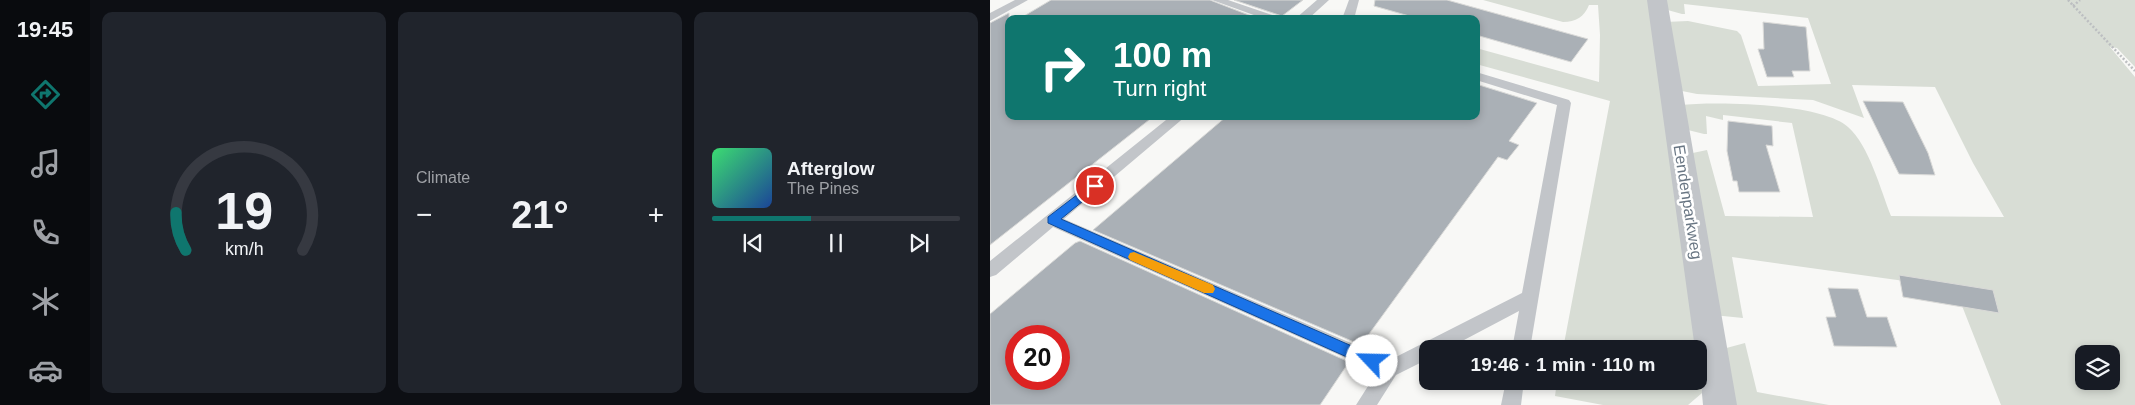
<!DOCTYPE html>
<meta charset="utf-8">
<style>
body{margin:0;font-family:Helvetica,sans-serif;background:#20242c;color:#f1f3f6;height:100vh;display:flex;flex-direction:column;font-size:19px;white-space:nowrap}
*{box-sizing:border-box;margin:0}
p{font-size:16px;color:#9ea1a6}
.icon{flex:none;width:28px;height:28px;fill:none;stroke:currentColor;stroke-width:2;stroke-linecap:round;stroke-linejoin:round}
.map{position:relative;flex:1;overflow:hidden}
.panel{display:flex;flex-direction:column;gap:12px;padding:12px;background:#0d0f14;width:900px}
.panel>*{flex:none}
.guide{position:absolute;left:15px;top:15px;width:475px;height:105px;border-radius:10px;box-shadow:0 2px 8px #0003;background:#0f766e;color:#fff;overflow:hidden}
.buttons{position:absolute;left:1085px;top:345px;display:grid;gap:10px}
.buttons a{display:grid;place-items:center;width:45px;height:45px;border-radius:10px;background:#171b24;box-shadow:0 2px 8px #0003;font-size:25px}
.speed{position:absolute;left:15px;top:325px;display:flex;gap:10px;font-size:25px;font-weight:700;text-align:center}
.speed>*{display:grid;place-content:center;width:65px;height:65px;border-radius:50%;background:#171b24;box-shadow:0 2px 8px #0003;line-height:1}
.speed .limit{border:8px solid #d22;background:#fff;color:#111}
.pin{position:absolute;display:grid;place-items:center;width:42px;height:42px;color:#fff;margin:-21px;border:2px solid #fff;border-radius:50%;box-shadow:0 1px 5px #0007}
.me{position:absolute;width:55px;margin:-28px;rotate:294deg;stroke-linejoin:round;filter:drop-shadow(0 0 4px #0008)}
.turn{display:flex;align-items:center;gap:18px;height:105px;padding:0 25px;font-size:22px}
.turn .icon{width:65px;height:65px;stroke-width:2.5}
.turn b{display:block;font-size:35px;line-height:42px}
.big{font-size:38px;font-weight:700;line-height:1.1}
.panel .card{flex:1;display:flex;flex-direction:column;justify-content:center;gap:8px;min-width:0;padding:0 18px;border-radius:10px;background:#20242c}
.panel .dial{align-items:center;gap:0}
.dial svg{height:130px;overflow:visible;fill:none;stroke:#363941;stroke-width:7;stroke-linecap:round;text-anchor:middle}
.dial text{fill:#f1f3f6;stroke:none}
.song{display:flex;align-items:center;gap:15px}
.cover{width:60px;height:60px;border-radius:8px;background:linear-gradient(135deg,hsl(140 70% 55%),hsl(220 70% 35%))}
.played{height:5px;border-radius:2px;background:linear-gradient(90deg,#0f766e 40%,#363941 40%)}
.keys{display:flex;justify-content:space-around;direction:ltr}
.heat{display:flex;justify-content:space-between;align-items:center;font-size:28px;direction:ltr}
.panel .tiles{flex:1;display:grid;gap:12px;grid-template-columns:repeat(3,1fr)}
.trip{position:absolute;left:429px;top:340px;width:288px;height:50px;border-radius:10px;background:#171b24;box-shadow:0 2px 8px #0003;font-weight:700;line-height:50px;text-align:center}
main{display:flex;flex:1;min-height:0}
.tabs{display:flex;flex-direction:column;width:90px;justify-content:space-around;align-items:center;background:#090b0e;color:#9ea1a6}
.tabs .icon{width:35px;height:35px}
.tabs .selected{color:#0f766e}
.tabs b{font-size:22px;color:#f1f3f6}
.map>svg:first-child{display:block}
.green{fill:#d8ddd5;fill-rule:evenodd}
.building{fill:#aab0b6;stroke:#dadad8;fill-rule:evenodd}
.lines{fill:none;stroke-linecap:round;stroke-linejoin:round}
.path{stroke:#bcbec1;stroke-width:2.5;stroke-dasharray:2 2;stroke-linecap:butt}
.lane{fill:#c2c5c9;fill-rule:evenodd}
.street{fill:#c2c5c9;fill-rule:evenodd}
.route{fill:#1a73e8;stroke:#114b97}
.slow{fill:#f59e0b}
.labels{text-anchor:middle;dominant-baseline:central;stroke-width:5;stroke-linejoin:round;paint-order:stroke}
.street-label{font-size:16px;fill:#6a7784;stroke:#fff}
</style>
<main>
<nav class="tabs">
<b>19:45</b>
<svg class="icon selected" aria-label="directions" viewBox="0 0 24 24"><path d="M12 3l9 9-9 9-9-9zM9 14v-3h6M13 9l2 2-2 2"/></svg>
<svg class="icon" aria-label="music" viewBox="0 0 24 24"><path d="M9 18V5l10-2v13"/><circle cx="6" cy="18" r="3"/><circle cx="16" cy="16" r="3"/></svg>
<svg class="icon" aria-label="phone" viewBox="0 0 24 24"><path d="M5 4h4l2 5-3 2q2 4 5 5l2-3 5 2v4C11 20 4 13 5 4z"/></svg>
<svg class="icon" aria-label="climate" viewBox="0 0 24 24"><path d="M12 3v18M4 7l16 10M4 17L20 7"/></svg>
<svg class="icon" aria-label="car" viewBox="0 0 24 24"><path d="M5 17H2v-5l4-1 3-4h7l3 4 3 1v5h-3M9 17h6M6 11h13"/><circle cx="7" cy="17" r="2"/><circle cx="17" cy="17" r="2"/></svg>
</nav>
<section class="panel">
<div class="tiles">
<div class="card dial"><svg viewBox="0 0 100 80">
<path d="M14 69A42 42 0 1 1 86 69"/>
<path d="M14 69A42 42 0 0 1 8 46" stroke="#0f766e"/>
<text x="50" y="56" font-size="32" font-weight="700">19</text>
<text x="50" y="72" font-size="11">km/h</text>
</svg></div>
<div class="card"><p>Climate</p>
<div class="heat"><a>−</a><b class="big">21°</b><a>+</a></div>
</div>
<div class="card">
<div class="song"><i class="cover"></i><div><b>Afterglow</b><p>The Pines</p></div></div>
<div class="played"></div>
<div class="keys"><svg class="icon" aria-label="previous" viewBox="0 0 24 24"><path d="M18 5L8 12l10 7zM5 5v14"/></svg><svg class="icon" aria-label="pause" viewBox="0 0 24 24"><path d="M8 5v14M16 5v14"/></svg><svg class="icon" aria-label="next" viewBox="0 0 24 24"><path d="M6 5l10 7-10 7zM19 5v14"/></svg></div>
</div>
</div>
</section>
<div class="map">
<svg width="1145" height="405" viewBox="0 0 1145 405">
<rect width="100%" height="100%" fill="#f8f8f6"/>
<g class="green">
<path d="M493,0h166l48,349h-134l47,-248 -134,-37v-16l123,34 1,-47 -2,-30h-9c-5,12 -13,17 -26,17z"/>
<path d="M672,0h473v67l-18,-19 -7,-1 25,30v328h-134l-46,-117 -223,-31 11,61 -30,-3 -25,-161 19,-4 18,66 88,1 -21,-94 -69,-8v5l-17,-4 1,18h-3l-20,-5 -4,-24c36,-4 141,-2 168,22 21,18 33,64 43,89l113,1 -31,-54 -38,-76 -83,-2 12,33 -51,-18 -116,-6 -20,-4 -12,-68 23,-1 49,10 4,4 17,51 73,-2 -23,-66 -124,-14 1,10h-3l-18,-5zM1094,354h27v27h-27z"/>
<path d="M755,343l12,49 72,13h-101l-9,-55z"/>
<path d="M708,355l4,38 -14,12h-85l-48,-9 2,-15h141z"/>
</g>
<g class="building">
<path d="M61,0h159l49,19h-240z"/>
<path d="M244,0h69l-21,16z"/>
<path d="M385,0h72l141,39 -17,23 -95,-27v-16h-56l-46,-13z"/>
<path d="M19,13v103h145l-164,129v-222z"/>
<path d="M773,22l43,5 4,44h-18l2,6h-27l-9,-28h6z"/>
<path d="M486,84l61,19 -28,38 10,4 -12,15 -9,-3 -137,188 -268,-115 134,-114h249z"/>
<path d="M873,101l40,1 25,51 7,22 -36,-1z"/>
<path d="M738,121l44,5 1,20 -7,-1 14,47h-41l-2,-11h-4l-6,-30z"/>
<path d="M90,241l269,121 -29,43h-330v-91l85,-71zM26,336h43v43h-43z"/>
<path d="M909,275l94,15 6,23 -96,-16z"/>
<path d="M838,288l30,1 9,28h20l10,30 -63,-1 -8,-29h10z"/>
</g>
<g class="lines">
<g class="path">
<path d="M1078,0l67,71"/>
<path d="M1083,6l7,-6"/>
</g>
<g class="lane">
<path d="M25,0h13l-38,21v-8z"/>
<path d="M222,0h16l56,19h-19z"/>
<path d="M327,0h12l-21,19h-13z"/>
<path d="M359,0h10l-5,19h-12z"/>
<path d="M486,72l93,28 2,3 -41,246h-18l7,-38 -72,38h-19v10l-32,16 -19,30h-21l21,-33 -324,-145 -57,48 -6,2v-16l181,-145h15l-122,103 326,141 132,-67 35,-188 -81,-25z"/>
<path d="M516,381h18l-3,24h-20z"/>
</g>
<path class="street" d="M657,0h20l70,405h-34l-5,-56h-3z"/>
</g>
<path class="route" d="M105,181l4,2v5l-38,31 316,138 2,4 -2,5 -5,2 -5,-2 -319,-143v-6z"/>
<path class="slow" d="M144,252l79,33 2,4 -2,4h-9l-74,-33 -2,-3 2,-4z"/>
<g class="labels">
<g class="street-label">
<text transform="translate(698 202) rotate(81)">Eendenparkweg</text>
</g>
</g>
</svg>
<div class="buttons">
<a><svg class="icon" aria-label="layers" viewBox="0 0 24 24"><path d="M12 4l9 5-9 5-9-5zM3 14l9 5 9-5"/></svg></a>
</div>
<div class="speed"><div class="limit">20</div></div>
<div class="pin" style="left:105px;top:186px;background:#d93025"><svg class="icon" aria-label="arrive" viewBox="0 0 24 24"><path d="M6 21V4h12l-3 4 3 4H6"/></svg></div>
<svg class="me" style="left:382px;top:361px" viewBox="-20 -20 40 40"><circle r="19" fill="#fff"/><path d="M0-13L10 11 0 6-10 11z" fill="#1a73e8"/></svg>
<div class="trip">19:46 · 1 min · 110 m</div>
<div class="guide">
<div class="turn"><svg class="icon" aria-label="right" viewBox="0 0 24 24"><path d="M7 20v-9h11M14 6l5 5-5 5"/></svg><div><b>100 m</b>Turn right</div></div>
</div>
</div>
</main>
